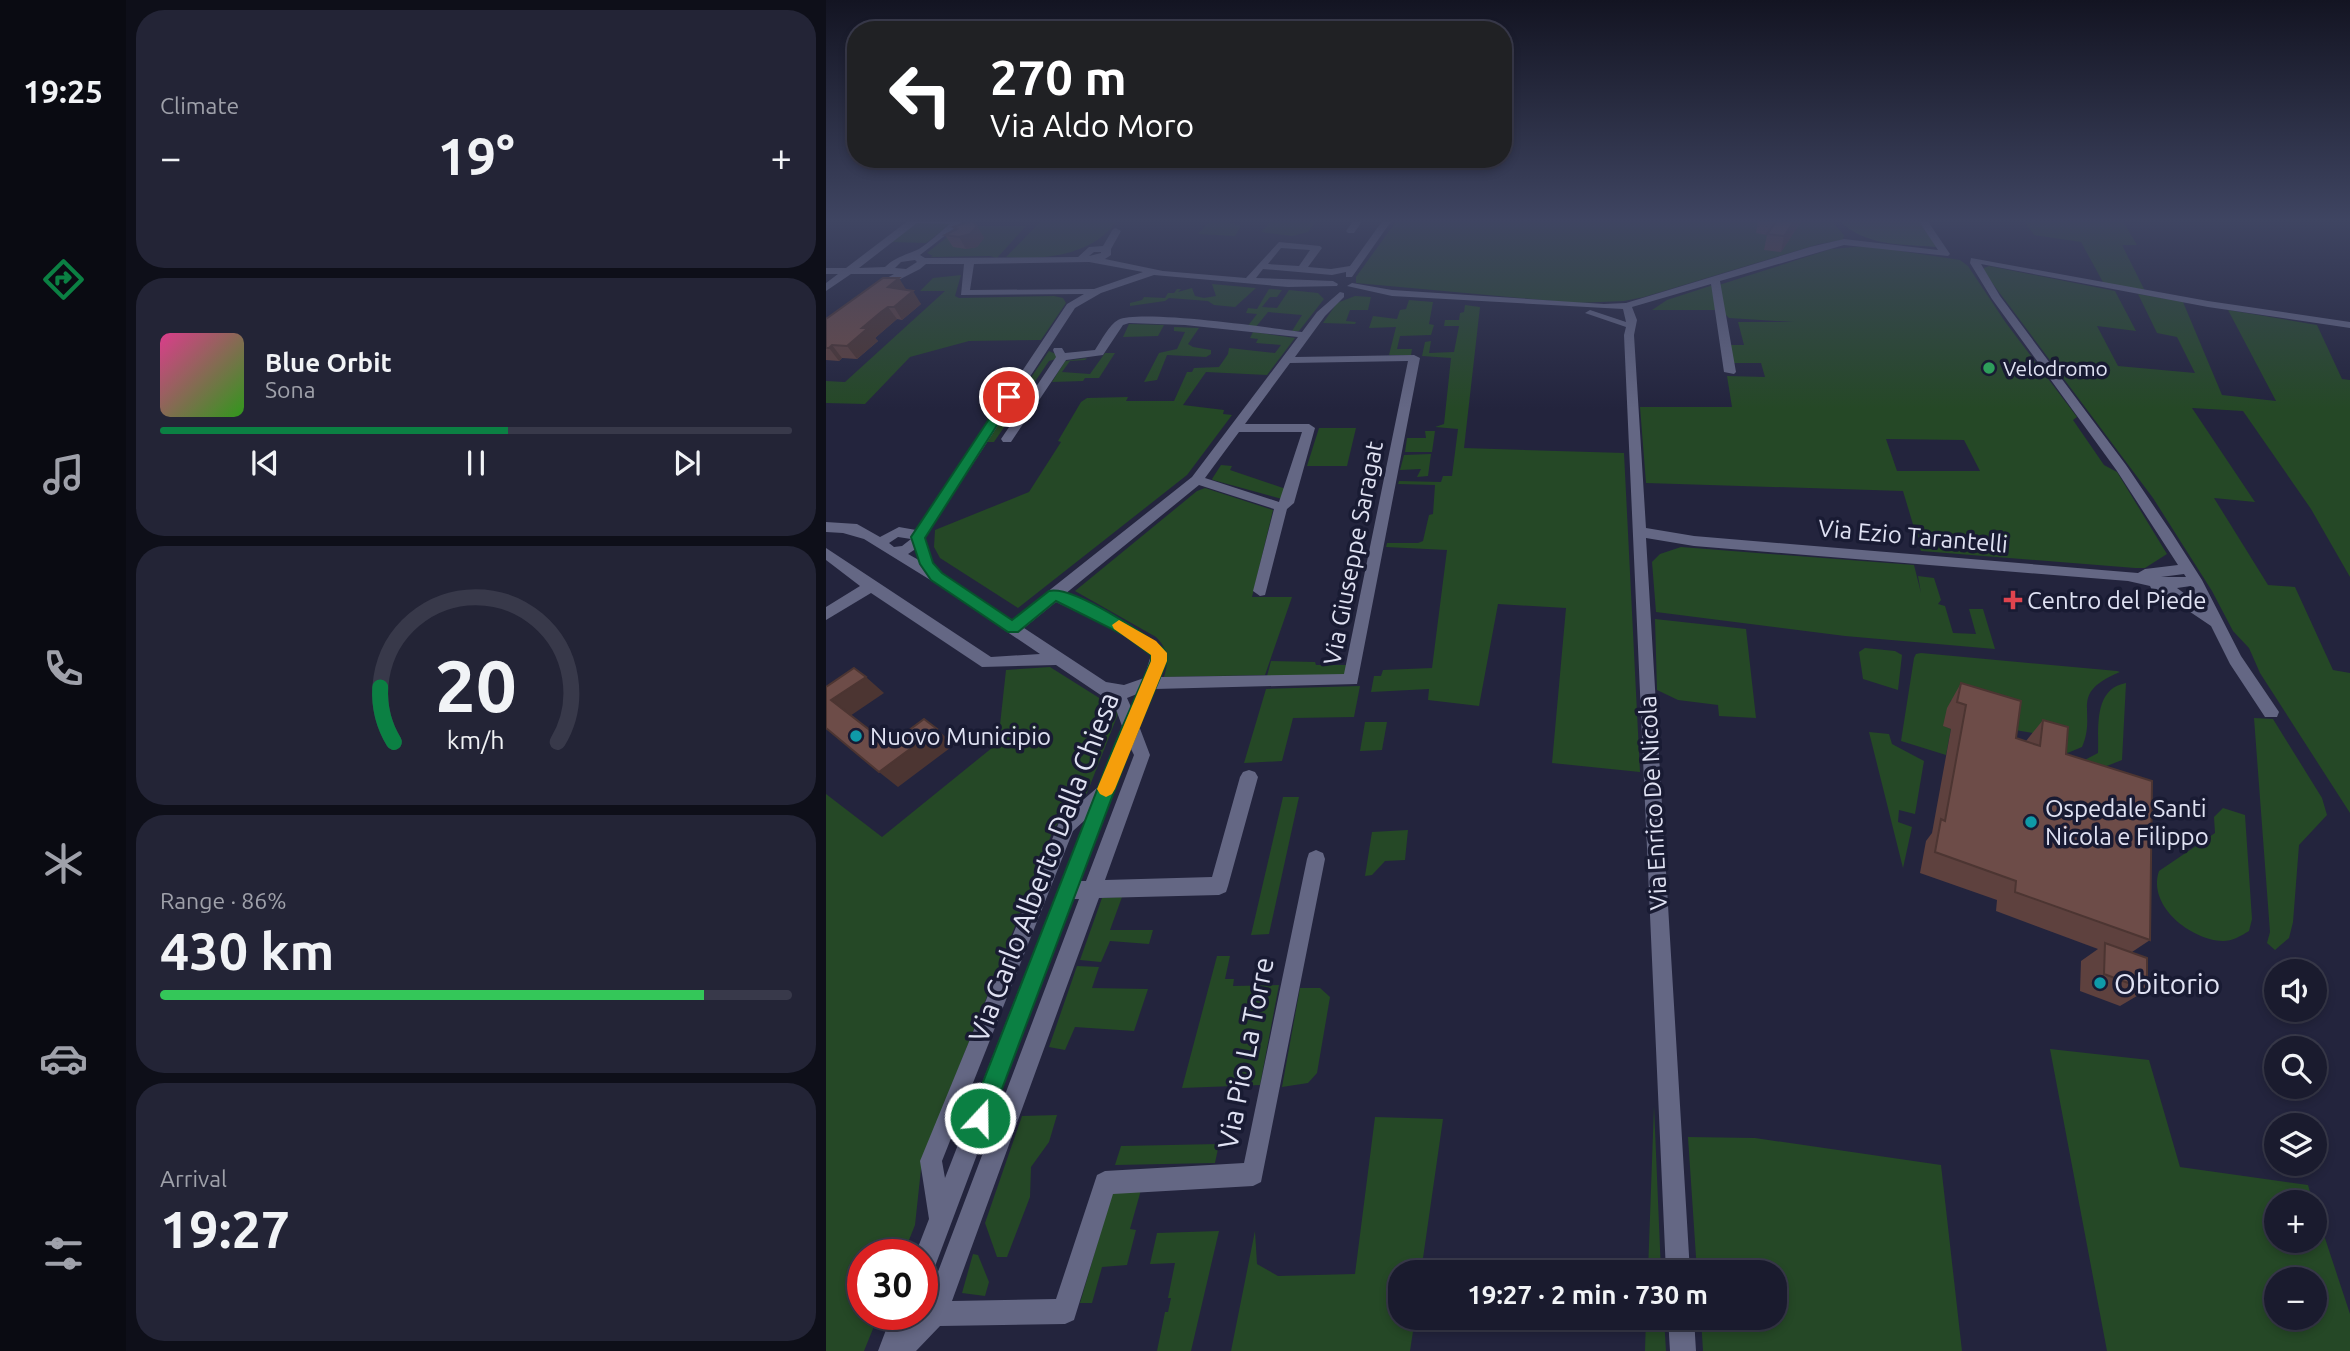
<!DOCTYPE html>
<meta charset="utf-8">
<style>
body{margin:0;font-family:Ubuntu,sans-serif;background:#232436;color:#f1f3f6;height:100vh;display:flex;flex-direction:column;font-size:26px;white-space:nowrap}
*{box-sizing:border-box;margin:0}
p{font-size:23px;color:#9fa1aa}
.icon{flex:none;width:38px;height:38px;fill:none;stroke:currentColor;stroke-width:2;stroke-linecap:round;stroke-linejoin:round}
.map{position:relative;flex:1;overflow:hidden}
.side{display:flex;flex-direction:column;gap:10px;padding:10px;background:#0e0f19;width:700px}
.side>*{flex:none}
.banner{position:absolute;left:21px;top:21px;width:665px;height:147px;border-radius:28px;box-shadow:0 4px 10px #0003,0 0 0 2px #38394a;background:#202124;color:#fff;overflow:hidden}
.fabs{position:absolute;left:1438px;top:959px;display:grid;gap:14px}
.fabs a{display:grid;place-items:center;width:63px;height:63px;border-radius:50%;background:#1a1b2e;box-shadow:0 4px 10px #0003,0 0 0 2px #38394a;font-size:35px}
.speed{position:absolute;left:21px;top:1239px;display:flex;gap:14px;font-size:35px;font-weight:700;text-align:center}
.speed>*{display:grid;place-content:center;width:91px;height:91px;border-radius:50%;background:#1a1b2e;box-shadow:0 4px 10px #0003,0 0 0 2px #38394a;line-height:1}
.speed .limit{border:10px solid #d22;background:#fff;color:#111}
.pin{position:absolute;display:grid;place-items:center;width:60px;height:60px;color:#fff;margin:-30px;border:4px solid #fff;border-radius:50%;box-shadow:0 2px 7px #0007}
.me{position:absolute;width:77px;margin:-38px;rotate:21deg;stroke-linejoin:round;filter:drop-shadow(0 0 5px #0008)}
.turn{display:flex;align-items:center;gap:24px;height:147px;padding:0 28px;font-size:32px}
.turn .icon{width:91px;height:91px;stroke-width:2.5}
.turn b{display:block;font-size:49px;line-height:60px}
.big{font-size:52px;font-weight:700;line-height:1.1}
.side .card{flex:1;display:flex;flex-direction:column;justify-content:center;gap:10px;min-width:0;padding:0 24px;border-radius:28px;background:#232436}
.side .dial{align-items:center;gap:0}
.dial svg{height:182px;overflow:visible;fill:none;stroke:#38394a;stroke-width:7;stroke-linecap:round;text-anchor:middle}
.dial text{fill:#f1f3f6;stroke:none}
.song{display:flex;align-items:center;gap:21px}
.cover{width:84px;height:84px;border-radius:10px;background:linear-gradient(135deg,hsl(330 70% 55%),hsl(110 70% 35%))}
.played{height:7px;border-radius:4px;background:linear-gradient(90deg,#0b8043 55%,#38394a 55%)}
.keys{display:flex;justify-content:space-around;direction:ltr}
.heat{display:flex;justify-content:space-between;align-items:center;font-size:38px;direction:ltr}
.charge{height:10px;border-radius:5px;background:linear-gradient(90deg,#34c759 86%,#38394a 0)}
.trip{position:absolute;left:562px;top:1260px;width:399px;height:70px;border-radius:28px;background:#1a1b2e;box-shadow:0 4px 10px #0003,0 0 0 2px #38394a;font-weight:700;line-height:70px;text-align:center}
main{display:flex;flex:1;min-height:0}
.tab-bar{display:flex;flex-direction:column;width:126px;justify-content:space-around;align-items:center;background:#0a0b12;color:#9fa1aa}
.tab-bar .icon{width:49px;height:49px}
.tab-bar .current{color:#0b8043}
.tab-bar b{font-size:32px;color:#f1f3f6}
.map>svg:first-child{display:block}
.green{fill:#254826;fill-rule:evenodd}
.forest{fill:#305631}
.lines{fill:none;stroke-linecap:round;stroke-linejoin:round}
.minor{fill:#646784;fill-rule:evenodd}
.wall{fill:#5e413e}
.shaded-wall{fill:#4c3532}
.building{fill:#6d4c48;stroke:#4c3532;stroke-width:2}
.route{fill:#0b8043;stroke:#07532c;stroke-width:2}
.slow{fill:#f59e0b}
.leisure-dot{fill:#2e9e5b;stroke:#191b33;stroke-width:2.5}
.health-dot{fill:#e0444e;stroke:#191b33;stroke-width:2.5}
.culture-dot{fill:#0f9aa8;stroke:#191b33;stroke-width:2.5}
.labels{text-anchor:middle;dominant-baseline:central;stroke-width:7;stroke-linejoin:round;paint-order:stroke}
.far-poi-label{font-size:21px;fill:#e0e2f3;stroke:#191b33;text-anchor:start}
.street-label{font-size:24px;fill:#e0e2f3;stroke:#191b33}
.poi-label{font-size:24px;fill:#e0e2f3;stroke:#191b33;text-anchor:start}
.near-street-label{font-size:28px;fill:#e0e2f3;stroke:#191b33}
.near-poi-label{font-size:28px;fill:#e0e2f3;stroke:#191b33;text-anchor:start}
</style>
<main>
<nav class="tab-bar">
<b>19:25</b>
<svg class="icon current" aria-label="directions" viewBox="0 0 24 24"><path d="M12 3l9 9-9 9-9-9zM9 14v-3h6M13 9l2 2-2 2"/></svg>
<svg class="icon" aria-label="music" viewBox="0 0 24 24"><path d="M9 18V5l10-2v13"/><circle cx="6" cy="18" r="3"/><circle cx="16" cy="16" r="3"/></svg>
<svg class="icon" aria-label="phone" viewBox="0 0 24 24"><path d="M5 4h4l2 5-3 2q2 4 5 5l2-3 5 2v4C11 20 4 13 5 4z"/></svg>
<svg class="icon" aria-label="climate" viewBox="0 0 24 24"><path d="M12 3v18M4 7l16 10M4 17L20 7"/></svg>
<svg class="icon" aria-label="car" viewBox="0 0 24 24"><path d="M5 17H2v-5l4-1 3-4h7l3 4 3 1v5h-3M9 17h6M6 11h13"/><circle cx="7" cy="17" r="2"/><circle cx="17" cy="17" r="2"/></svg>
<svg class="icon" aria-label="filters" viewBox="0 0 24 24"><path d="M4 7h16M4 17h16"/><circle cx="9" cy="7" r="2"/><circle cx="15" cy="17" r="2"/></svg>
</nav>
<section class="side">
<div class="card"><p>Climate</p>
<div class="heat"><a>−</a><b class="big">19°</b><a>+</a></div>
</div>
<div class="card">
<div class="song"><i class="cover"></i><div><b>Blue Orbit</b><p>Sona</p></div></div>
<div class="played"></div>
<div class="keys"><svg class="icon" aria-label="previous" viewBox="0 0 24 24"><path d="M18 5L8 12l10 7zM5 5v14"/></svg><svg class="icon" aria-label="pause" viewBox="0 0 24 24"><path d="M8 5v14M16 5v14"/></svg><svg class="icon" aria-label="next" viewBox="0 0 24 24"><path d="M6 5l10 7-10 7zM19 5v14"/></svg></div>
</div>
<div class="card dial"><svg viewBox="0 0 100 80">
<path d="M14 69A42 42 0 1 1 86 69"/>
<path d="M14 69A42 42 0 0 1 8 45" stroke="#0b8043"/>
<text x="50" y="56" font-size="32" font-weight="700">20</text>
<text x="50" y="72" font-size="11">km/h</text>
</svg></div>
<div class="card"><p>Range · 86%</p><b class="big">430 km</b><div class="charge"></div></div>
<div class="card"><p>Arrival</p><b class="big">19:27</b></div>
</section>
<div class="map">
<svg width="1524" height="1351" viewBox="0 0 1524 1351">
<rect width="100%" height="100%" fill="#23243d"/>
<g class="green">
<path d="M216,220h76c-24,34 -72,41 -112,37z"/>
<path d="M385,220h11l19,6 -6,10 -37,-2z"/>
<path d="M446,220l44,1 -8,11 -16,4 -31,-4z"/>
<path d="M571,220h434l13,15 -1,5 -24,4 -175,53 -20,4 -48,2 -220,-20v-6z"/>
<path d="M1197,220h99l15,25h-15l23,46 -41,-7 -23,-42 -47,-7z"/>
<path d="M92,221l34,2 -26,20 -35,-1z"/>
<path d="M135,226h65l-29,32 -7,-2 -60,1 3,-1 -6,-3z"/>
<path d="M1041,246l93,14 8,6 38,57 71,94 -4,3 31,45 13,7 50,82 -22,14h-10l-214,-17 -18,-60 -257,-8 -6,-76h92l-5,-31 38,1 -4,-14h-29l-2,-18h14l-6,-23h56l-65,-4 -6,-6 -4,-27 112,-36zM1060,439l78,1 16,31h-83z"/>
<path d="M1163,266l126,25 21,40 -39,-5 21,40 77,7 -18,-36 -20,-4 -19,-39 45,8 39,93 54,6 -48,-91 89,15 25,54 8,1v197l-39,-68 -68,-98 -51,-3 63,94 -41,-4 54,87 27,2 38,83 17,3v140l-90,-140 -11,-25 -16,-17 -21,-40 -59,-93 -169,-226v-4z"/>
<path d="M135,275l-6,21 4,2 95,-2 9,2 3,5 -25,37 -72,1 -59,16 -45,47 -39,-1v-22l19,1 100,-91h-25l13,-13z"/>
<path d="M386,284l44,4 -21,19 -21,-2 -6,-4 -39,-3 -4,3 -35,5v-3l12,-3 2,-3 21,1 3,-5h6l3,-4h4l-3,3 14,-4 3,8 9,2 12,-2z"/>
<path d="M887,285l3,25h-64l15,-10z"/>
<path d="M443,289l13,1 -5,7h-7l-8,10 15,1 12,-18 29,3 6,6 -25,32h-7l10,-16 -34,-3 -13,16 -8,-1 10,-13 -11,-1 2,-5 9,1z"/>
<path d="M529,296l16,1 -3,13h-18l-4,11 10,1 -1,2 -32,-1 14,-20z"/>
<path d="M583,300l24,2 -4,22 5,1 -3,10 -31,1 -3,13h15l-1,6h-22l7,-28 -27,1 4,-12 24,3 3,-9 6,-1z"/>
<path d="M639,305l15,2 -16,141 160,5 16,319 -88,-9 14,-155 -68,-4 -19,102 -51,-6 1,-11 -58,3 3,-16h7l2,-6 49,-2 15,-118 -61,-3 1,-4h31l5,-2 6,-26 4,-1 2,-29 -37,-1 1,-3 42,1 2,-6h9l6,-47 -23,-2 9,-3 7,-66 -29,-2 3,-14 6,-1 -2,12 25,-1 5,-26h-15l1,-6h14l1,-7 4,-1z"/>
<path d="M303,324l35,1 -6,11 -35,1z"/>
<path d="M348,327l25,1 -11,16 5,3 18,3v4l-5,3 -39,-2 -10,25 -13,2 15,-29 18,-4 8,-17 -11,-1z"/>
<path d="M427,332l42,6 -28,37 -61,-3 -23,33 41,5 -1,4 9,1 -45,60 -169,133 -78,-50 -6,-11 1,-17 94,-38 32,-50 -3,-1 23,-39 6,-4 41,-1 -2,4h48l13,-29h5l2,-4 25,-1 9,-13 1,-6 46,5 6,-8 -25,-2 2,-4 -8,-1z"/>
<path d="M223,351l9,4 -2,4 -7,2 -55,81h-7z"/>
<path d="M279,353h10l-16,25h-14l-2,3 -31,1 13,-21 22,-3 -2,2 -15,1 -8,11 28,2z"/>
<path d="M493,428h37l-9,38h-40z"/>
<path d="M599,431h10l-3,21h-27l2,-14h19z"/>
<path d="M605,454l-3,22 -11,1 4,-8 -21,1 4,-15z"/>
<path d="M395,465l11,1 -2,4 56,19 -4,10 -69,-19 -1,-1z"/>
<path d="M379,488l68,22 -21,87h40l-27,78 -101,2c5,-17 5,-27 -8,-40l-81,-46 122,-100z"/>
<path d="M855,547l233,18 7,28 -3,-17 16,2 7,22 -3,4 7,2 8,27 23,1 -7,-25h14l12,40 -150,-13 -189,-24 -4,-50 8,-8z"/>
<path d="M829,619l91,10 10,89 -37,-2 -1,-11 -40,-5 -21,-10z"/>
<path d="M1039,648l30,3 7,4 -4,35 -35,-11 -4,-27z"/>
<path d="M1095,653l196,18 3,1c-53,22 -22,38 -38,75l-17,7 -32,-21 -18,-3 -8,-18 -56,-12 -7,26 7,3 -5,26 -45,-14 13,-83 2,-4z"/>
<path d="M445,661l44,1 1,3h31l-2,11h-78z"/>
<path d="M224,667l62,39 6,8 -31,79 -33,35 -132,332 -7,65 -12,30h-40v59h16l-15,37h-38v-557l56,43 116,-94 8,-73z"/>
<path d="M1300,683l-4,77 -33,13 -14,-8 23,-12c1,-25 -5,-64 28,-70z"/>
<path d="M534,686l-6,31 -61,1 -11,43 -38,2 22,-74z"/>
<path d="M1428,718l19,1 49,79 5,17 -28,30 -6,77 -4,16 -14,12 -8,-7 3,-11z"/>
<path d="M539,722h22l-5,28 -22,1z"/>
<path d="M1043,732l20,2 3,10 32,17 -9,53 -16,-4 -1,12 14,5 -9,41z"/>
<path d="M457,797h16l-30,137 -18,1z"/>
<path d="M1397,808l22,7 7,104 -3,12c-8,5 -17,10 -26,10 -32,-1 -76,-35 -64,-70l56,-38 -1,-16z"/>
<path d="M582,830l-3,30 -20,1 -13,14 -7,1 7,-44z"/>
<path d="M296,897l-12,33h43l-4,14 -39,-3 -9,21 -21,-2 22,-62z"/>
<path d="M391,956h13l-5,23h9l-1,7 46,-1 -19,100 -78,3z"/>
<path d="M251,966l22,1 -7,21 56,1 -14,42 -59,-4 -10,23 -16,-3z"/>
<path d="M474,988h20l10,9 -13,76 -9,10 -26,4z"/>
<path d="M1224,1049l99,11 31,107 128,18 5,17h-36v39h38v-33l35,106v37h-243zM1451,1279h38v39h-38z"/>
<path d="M828,1106l7,166h-13z"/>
<path d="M231,1115l-8,27 -18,25 -1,30 -23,60h-10l-12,-34 37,-107z"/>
<path d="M549,1117l68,2 -22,153h-21v46h15l-5,33h-179l24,-120 2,33 21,12 77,-2z"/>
<path d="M862,1137l67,1 186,27 21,186h-259l-2,-33h73v-46h-77z"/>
<path d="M393,1144l-4,19 -100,2 6,-19z"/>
<path d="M315,1190l-11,39 6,1 -9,35 -25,2 -10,36h-12l32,-110z"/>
<path d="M393,1231l-28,120h-34l8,-39h3l3,-14h-3l7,-35 -25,1 7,-31z"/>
<path d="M147,1254l5,1 11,27 -4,14 -23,-3z"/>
<path d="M820,1318h18l2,33h-21z"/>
</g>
<path class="forest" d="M1013,220h79l19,27c-35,-3 -72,0 -98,-27z"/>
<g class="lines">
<g class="minor">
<path d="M83,220h56l-45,35 5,3 153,-1 11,-10 14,-1 10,-17 3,-1 5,3 -10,18v6l-6,4 58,12 83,7 33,-36 41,4 2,2 -14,19 23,2 19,-3 33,-46h9l-40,57h-6v-5l-14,3 -69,-6 -7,9 77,3 5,3 -1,2 -49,1 -134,-12 -53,18 -26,15 -150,229 -2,7 -15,10 34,19 70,47 180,-143 106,-140 -113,-12 -56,-2 -6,2 -20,30 -37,5 -55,82h-8l-2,-3 55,-82 -3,-7 1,-2h8l3,5 30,-3c6,-9 14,-25 23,-30 22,-11 153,8 184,12l15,-20 23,-20 4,1v4l-19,19 -30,41 119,-2 6,3 -63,326 -202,5 -16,37 11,29 -45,125 107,-3 28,-100 3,-5 6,-2 6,2 3,5 -30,109 -2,6 -7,3 -120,3 -147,403 104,-2 41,-124 8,-4 139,-8 63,-304 2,-6 7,-3 7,3 2,6 -64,323 -8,4 -140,8 -39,126 -9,4 -125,2 -24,25h-38l14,-37h30l157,-415h-6l-139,370 -3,9 -9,3v-26h-7l14,-36 -9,-58 140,-341 38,-33 24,-61 -8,-22 -58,-39 -74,2 -111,-74 -45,27v-13l34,-21 -34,-26v-12l165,109 49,-3 -108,-73 -68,-42 -21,-6 -17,-1v-10l31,2 23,13 19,-10 17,3 151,-226 17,-10 -123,1 3,-31h-38l-6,5 -45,23 -5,-3 1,-2 23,-13h-43l-25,17v-8l12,-9h-12v-6h20zM91,223l33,1c-10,8 -20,18 -31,25 -13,6 -24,8 -34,18l-26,1zM455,248l29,2 -11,16 -31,-2zM268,252h7v1l-12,3zM89,260l2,2 -11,7 -11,-1 6,-6zM263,262l54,10 -49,17 -124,1 4,-26zM582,361l-64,313 -184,3 7,-16 -3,-12 -37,-26 -62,-29 134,-109 75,24 -21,82 7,5 5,-1 22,-86 7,-6 21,-75 -6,-4h-64l45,-61zM413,432h63l-23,70 -74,-24zM72,537l13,2 -9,7 -8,1 -5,-4zM230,602l61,29 34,24 -7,23 -20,7 -18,-3 -82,-54zM311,694l-6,13 -4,-9zM304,747l4,8 -48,126h-6zM259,820l-140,358 -3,-17 131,-330z"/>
<path d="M528,220h9l-9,13h-6l-2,-2z"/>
<path d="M1092,220h9l23,34 -2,2 -104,-11 -124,36 16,91 -2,2 -10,-2 -13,-88 -79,23 5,13 -3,15 12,193 48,8 444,37 7,-4 33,-4 -61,-94 -125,-172 -22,-36 1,-5 237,43 142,21v6l-142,-21 -227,-43 19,32 126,169 46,68 30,47 39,76 38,56 -2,5h-12l-35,-53 -19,-38 -46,-31 -13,-5 -2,-4 -22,-5 -434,-35 -48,-8 44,734h-24l-42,-937 2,-8 -41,-14 5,-3 36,12 -3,-13 -231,-13 -45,-10 5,-3 40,7 212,14 22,-1 184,-56 34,-8 94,11zM1358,574l2,3h-25zM1365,586l9,19 -23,-17z"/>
<path d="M842,1318h26l2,33h-26z"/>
</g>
</g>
<g class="wall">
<path d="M932,220h44l-21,32 -17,-2 3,-15 -11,-2z"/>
<path d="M151,226l7,12 -7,9 -11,2 -13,-2 -8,-12 10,-5 -2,-3z"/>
<path d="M81,290l14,14 -19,16 -5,-1 -7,6 -15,13 3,3 -21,18 -15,-1 -3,3 -13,-1v-41z"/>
<path d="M1135,683l55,55 10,3 17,-21 23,34 84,186 -18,12 15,38 -27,16 -40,-15 1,-30 17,-12 -102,-38 1,-11 -77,-27 6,-32 6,-8 19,-104 -8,-3 4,-18z"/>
</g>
<g class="shaded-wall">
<path d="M969,220h7l-21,32 3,-16z"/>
<path d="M151,226l7,12 -7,9 -11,2 -7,-12z"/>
<path d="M73,278l8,13 -19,-4z"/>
<path d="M87,291l8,13 -19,16 -8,-13z"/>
<path d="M62,307l9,12 -22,19 3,3 -21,18 -10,-13 15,-18z"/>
<path d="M6,345l10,13 -3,3 -10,-13z"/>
<path d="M40,677l18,16 -34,23 -19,-16z"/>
<path d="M111,729l17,16 -56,42 -19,-15z"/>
</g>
<g class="building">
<path d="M949,220h20l-11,16 -17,-2 10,-13z"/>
<path d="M146,221l5,5 -7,8 -11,3 -14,-2 12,-6 -4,-2z"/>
<path d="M57,278h16l-11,9 25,4 -19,16h-6l-7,5 -19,16h6l-21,18 -15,-1 -3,3h-3v-29z"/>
<path d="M28,668l12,9 -35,23 58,45 35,-26 13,10 -58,43 -53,-44v-41z"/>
<path d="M1135,683l60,18 -5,37 24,8 3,-26 25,7 -2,27 86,27 -2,159 -135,-48 1,-11 -81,-29 6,-33 4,2 21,-116 -9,-3z"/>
<path d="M1279,943l42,15v32l-43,-16z"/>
</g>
<linearGradient id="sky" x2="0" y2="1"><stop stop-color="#131422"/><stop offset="0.54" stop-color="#3f4562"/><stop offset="1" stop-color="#3f4562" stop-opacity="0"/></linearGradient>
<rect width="1524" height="409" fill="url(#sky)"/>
<path class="route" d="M179,395l10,2 -90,141 8,25 9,10 70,47 37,-29c24,-6 95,43 115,58l3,12 -35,83 -141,374 -3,8 -8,3 -8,-3 -3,-8 146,-374 36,-83v-6l-27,-20 -68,-34 -38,31h-10l-77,-52 -11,-16 -9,-27z"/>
<path class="slow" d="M293,620l37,21 11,12v8l-52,128 -3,5 -6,3 -6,-3 -3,-5 54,-128v-6l-37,-26 -2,-4z"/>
<circle class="leisure-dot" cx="1163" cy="368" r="7"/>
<path class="health-dot" d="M1183.5 589.5h7v7h7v7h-7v7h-7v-7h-7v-7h7z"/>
<g class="culture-dot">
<circle cx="30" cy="736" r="7"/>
<circle cx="1205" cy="822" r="7"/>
<circle cx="1274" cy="983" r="7"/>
</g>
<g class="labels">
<g class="far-poi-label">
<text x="1177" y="368">Velodromo</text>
</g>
<g class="street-label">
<text transform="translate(1087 536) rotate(5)">Via Ezio Tarantelli</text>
<text transform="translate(527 553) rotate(-79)">Via Giuseppe Saragat</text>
<text transform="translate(827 803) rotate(-93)">Via Enrico De Nicola</text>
</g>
<g class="poi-label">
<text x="1201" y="600">Centro del Piede</text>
<text x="44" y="736">Nuovo Municipio</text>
<text x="1219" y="808">Ospedale Santi<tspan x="1219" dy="28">Nicola e Filippo</tspan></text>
</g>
<g class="near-street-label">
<text transform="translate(217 867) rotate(-69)">Via Carlo Alberto Dalla Chiesa</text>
<text transform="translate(419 1053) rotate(-79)">Via Pio La Torre</text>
</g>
<g class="near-poi-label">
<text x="1288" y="983">Obitorio</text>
</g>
</g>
</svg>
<div class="fabs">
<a><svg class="icon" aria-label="sound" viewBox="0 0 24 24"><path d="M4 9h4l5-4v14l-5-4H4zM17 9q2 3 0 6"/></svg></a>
<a><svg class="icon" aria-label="search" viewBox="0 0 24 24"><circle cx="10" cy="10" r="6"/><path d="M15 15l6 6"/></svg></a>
<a><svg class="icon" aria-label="layers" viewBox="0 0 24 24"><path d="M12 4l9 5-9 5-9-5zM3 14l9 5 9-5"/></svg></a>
<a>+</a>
<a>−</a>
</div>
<div class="speed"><div class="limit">30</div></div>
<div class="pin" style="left:183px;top:397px;background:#d93025"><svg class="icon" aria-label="arrive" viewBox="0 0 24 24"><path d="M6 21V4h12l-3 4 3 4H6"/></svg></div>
<svg class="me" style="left:154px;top:1118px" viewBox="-20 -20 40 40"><circle r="17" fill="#0b8043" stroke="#fff" stroke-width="3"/><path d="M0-11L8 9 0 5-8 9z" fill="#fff"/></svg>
<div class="trip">19:27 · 2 min · 730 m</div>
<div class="banner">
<div class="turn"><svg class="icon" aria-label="left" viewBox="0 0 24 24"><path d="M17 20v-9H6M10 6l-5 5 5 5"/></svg><div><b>270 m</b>Via Aldo Moro</div></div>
</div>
</div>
</main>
